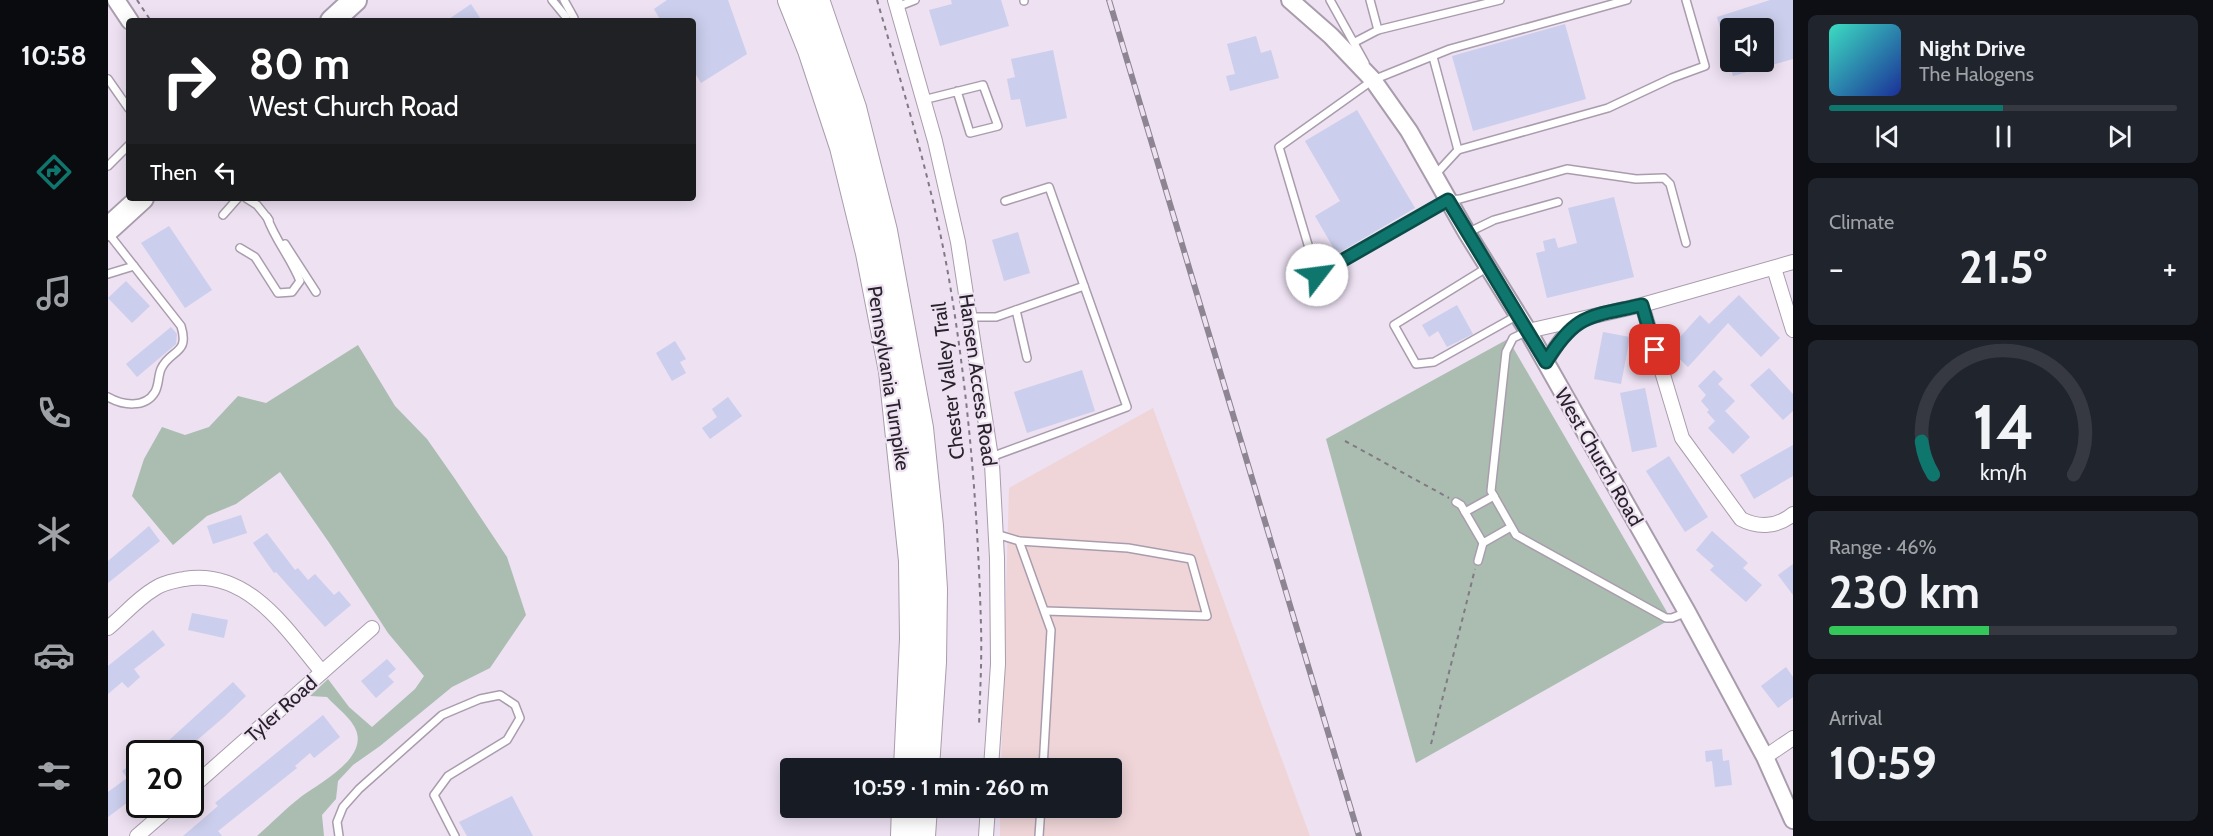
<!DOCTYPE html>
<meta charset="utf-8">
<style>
body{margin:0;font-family:Cabin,sans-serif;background:#20242c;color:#f1f3f6;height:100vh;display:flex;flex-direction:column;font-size:22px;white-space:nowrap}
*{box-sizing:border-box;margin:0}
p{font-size:20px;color:#9ea1a6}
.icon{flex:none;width:33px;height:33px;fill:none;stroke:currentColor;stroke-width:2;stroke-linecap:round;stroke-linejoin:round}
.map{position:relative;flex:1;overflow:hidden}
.details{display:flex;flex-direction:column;gap:15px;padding:15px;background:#0d0f14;width:420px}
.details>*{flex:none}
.banner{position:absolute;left:18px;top:18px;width:570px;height:183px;border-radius:6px;box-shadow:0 3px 15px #0003;background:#202124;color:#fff;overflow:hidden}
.buttons{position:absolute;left:1612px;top:18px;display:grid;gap:12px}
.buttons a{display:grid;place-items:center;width:54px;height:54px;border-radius:6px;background:#171b24;box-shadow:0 3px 15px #0003;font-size:30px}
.speed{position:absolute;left:18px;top:740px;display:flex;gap:12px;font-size:30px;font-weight:700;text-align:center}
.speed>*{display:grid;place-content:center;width:78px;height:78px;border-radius:50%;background:#171b24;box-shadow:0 3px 15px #0003;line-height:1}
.speed .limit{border:3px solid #111;border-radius:9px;background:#fff;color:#111}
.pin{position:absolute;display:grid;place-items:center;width:51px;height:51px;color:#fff;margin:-26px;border-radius:12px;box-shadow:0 3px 9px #0006}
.me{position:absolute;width:66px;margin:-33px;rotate:60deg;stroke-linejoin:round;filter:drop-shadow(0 0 4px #0008)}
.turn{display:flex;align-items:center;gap:21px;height:126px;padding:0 24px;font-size:27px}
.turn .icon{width:78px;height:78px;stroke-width:2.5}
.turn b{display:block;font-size:42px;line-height:51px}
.then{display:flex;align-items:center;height:57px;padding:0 24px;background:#0003;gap:12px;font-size:22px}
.big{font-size:45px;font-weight:800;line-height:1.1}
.details .card{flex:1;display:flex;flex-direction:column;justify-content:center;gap:9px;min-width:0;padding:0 21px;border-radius:9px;background:#20242c}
.details .dial{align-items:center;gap:0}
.dial svg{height:156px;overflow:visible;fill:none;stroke:#363941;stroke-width:7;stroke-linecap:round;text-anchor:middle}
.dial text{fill:#f1f3f6;stroke:none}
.song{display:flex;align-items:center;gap:18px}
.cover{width:72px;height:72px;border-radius:9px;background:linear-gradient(135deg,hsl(170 70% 55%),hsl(230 70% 35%))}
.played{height:6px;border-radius:3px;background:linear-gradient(90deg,#0f766e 50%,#363941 50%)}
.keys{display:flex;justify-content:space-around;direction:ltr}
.heat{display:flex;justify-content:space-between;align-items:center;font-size:33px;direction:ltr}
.charge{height:9px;border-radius:4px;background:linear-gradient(90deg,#34c759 46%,#363941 0)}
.trip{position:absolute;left:672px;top:758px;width:342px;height:60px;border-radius:6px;background:#171b24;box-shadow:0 3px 15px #0003;font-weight:800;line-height:60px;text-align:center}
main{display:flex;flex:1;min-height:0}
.tab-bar{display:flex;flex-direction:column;width:108px;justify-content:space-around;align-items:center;background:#090b0e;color:#9ea1a6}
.tab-bar .icon{width:42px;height:42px}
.tab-bar .active{color:#0f766e}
.tab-bar b{font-size:27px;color:#f1f3f6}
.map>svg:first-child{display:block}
.industrial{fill:#efd5d8}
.green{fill:#aabdb0}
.building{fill:#cbceec}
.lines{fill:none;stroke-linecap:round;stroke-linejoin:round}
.service-casing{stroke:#a99dad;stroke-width:10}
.minor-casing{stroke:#a99dad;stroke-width:16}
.tertiary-casing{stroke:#a99dad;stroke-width:20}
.primary-casing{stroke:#a99dad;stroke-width:26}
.motorway-casing{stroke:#a99dad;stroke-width:28}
.path{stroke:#817985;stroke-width:2;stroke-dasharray:4.5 4.5;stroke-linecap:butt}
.service{stroke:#fff;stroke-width:7}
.minor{stroke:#fff;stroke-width:14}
.tertiary{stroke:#fff;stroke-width:16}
.primary{stroke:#fff;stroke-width:22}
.motorway{stroke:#fff;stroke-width:26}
.rail-casing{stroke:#8d8591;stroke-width:6}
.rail{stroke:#ede1f2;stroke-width:4;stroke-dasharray:11;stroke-linecap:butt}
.route-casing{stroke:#0a4d48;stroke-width:15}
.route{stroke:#0f766e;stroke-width:10}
.labels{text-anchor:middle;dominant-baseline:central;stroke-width:4.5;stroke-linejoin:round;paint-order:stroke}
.street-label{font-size:20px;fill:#28232a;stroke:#ede1f2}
</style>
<main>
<nav class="tab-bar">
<b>10:58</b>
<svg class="icon active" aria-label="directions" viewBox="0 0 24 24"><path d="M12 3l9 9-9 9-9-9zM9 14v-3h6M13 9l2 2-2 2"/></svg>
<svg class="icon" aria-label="music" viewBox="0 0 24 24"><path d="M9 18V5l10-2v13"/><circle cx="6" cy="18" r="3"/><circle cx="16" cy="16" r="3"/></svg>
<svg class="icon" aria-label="phone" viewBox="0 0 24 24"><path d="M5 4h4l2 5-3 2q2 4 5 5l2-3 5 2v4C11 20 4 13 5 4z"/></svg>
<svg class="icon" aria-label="climate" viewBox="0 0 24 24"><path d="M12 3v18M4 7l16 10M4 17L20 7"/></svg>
<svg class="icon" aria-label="car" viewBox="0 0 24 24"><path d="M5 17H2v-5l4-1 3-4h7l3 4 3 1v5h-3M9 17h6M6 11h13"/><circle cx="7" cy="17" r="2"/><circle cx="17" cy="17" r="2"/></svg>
<svg class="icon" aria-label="filters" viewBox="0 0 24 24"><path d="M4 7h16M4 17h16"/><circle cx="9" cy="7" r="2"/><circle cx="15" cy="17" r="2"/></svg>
</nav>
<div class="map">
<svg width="1685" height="836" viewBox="0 0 1685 836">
<rect width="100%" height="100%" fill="#ede1f2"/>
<path class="industrial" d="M1045,408l157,428h-310v-29h112v-39h-111l8,-280z"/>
<g class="green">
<path d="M1400,339l163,280 -255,144 -90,-324z"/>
<path d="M250,345l37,61 32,33 28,40 52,78 19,58 -36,53 -38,19 -72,59 -27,19 -15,16 -2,18 -14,16 2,21h-67c15,-13 29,-28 45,-40 18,-13 68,-39 53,-68 -4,-10 -21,-23 -28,-31l-17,-1 18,-17 21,28 23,20 43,-38 9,-13 -36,-43 -58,-89 -50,-72 -44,32 -29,12 -34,29 -41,-49 12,-37 18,-32 23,8 24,-8 29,-31 28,7z"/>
</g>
<g class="building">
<path d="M559,0h61l19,54 -46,29 -8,-13v-49h-32l-7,-12z"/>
<path d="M843,0h50l8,26 -69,20 -11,-36 23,-6z"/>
<path d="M1662,0h23v59l-60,17 -4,-14h35v-34h-33v30h-3l-11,-41z"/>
<path d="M363,4l11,17h-36z"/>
<path d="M1457,24l21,75 -113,32 -21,-75z"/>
<path d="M1148,36l5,17 10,-3 8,28 -49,13 -4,-15 9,-2 -8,-30z"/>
<path d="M945,50l14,68 -41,9 -6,-28 -9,1 -4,-21 8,-2 -4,-18z"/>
<path d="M1249,110l58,98 -78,46 -22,-38 25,-15 -35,-60z"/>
<path d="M1506,197l20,80 -87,21 -11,-45 9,-2 -2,-10 12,-3 3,10 19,-5 -9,-35z"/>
<path d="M61,226l43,64 -27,18 -44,-65z"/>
<path d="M910,232l12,41 -26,8 -12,-41z"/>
<path d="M18,281l24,25 -18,17 -24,-25z"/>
<path d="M1631,295l41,43 -19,19 -33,-34 -40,44 -19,-18 31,-34 9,9z"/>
<path d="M1349,305l16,29 -26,13 -9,-16 -9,6 -7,-12z"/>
<path d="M63,327l6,7 -1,10 -39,33 -11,-13z"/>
<path d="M1495,332l27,5 -9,47 -27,-5z"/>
<path d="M567,341l11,18 -6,3 6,11 -14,8 -16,-28z"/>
<path d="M1661,368l24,26v17l-10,9 -33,-35z"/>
<path d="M974,370l13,41 -68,22 -13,-41z"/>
<path d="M1606,370l9,9 -5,5 17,17 -10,10 25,26 -17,17 -25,-26 7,-7 -8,-9 2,-2 -8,-9 5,-6 -8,-9z"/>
<path d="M1537,388l12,59 -25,5 -12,-59z"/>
<path d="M620,397l14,19 -32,23 -8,-11 15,-11 -5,-8z"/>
<path d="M1685,445v31l-39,23 -14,-24z"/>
<path d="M1561,456l39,61 -23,15 -39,-61z"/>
<path d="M133,515l6,18 -34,11 -6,-18z"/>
<path d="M41,526l11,15 -52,42v-22z"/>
<path d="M1604,531l36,32 -5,5 19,17 -16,17 -36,-32 4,-4 -18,-16z"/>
<path d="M159,533l28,37 3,-2 10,12 7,-6 19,21 5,-4 12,14 -26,22 -49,-55 -2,1 -21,-30z"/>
<path d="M1685,564v31l-15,-20z"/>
<path d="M84,613l36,7 -4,18 -36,-8z"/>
<path d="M45,630l12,15 -31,24 6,8 -12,11 -6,-6 -14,12v-28z"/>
<path d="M279,659l9,10 -8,7 6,6 -18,16 -15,-17z"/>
<path d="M1678,667l7,10v20l-15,11 -17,-22z"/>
<path d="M125,682l13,14 -22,21 -42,36h-27z"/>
<path d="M215,715l17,22 -26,21 -4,-5 -15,13 2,2 -79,63 4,5h-39l35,-30 -3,-3z"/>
<path d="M1614,749l1,12 6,-1 3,25 -17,2 -3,-26 -6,1 -1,-11z"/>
<path d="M26,762l6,6v25l-32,24v-25l19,-14 -5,-7z"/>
<path d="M404,796l21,40h-66l-8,-14z"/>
</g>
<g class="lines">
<g class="service-casing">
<g id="service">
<path d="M444,0l14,17v4"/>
<path d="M456,0l10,18 -1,3"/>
<path d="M916,0v1"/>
<path d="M1222,0l35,63"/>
<path d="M1262,0l8,30"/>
<path d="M789,7l18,-7"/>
<path d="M1247,42l23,-12 122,-30"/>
<path d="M1325,57l25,93"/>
<path d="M0,79l21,30"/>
<path d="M815,100l60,-15 15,41 -28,7 -13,-42"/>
<path d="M0,166l21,-21"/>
<path d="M1327,175l23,-25 150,-42 64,-30 33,-12 -19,-66"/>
<path d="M138,198l11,7 12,15"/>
<path d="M115,215l15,-17"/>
<path d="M0,233l73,93c9,29 -11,23 -20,43 -3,7 -2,16 -6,23 -10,17 -33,13 -47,5"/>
<path d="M1359,233l27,-13 64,-18"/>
<path d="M177,244l31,48"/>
<path d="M132,248l15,9 23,36 14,-1 8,-11c-9,-23 -25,-41 -33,-64"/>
<path d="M1380,267l-94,58 22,39 18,-2 84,-47"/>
<path d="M0,274l26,-8"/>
<path d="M1209,275l131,-75 12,-1 107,-30 69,10 28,-1 6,6 16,59"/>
<path d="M1216,291l-7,-16 -38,-128 94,-67 77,-31 177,-49"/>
<path d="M908,310l11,48"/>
<path d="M862,317h26l88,-31"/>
<path d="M1420,331l-15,7 -7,14 -15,139 25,44 150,83h6l15,-6"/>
<path d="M883,457l136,-50 -78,-220 -44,14"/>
<path d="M1386,496l-29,16 18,31 28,-16"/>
<path d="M1348,502l5,3 4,7"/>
<path d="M888,534l23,7 32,89 -8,138"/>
<path d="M911,541l109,7 63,11 16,57 -162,-5"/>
<path d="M1370,561l5,-18"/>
<path d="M231,836l-2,-14 6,-15 16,-18 83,-74 38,-16 20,-4 15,10 5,13 -13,22 -59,36 -14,19 21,41"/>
<path d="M931,836l2,-29"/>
</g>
</g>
<g class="minor-casing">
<g id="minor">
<path d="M787,0l40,141 23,101 34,222 5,94 1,106 -7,104"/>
<path d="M1666,268l19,62"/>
<path d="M1534,305l40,133 59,81c17,9 37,8 52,-5"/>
<path d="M1420,331l114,-26 151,-43"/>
<path d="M1438,362c10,-16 18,-30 35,-41"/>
<path d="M0,628c15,-12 29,-29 46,-39 8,-6 20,-8 30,-10 64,-11 103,51 138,93"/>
<path d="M1657,757l28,-19"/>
<path d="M82,789l182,-161"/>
<path d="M29,836l37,-32"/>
<path d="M878,836l2,-29"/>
</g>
</g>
<g class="tertiary-casing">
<g id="tertiary">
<path d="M8,0l14,21"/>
<path d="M1182,0l41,36 42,44 36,51 58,102 61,98 159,281 78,145 28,63"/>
</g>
</g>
<g class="primary-casing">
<g id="primary">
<path d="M224,21l23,-21"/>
<path d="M0,229l34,-31"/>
</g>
</g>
<g class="motorway-casing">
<g id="motorway">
<path d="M683,0l20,50 32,97 26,106 23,118 20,190 1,78 -6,129"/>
<path d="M708,0l37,108 31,123 36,197 10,98 4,63 -1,73 -7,106"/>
<path d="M796,836l1,-29"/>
<path d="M814,836l2,-29"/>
</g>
</g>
<g class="path">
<path d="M29,0l14,21"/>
<path d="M769,0c28,96 58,192 74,291 18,110 27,223 30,335 1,33 -1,67 -2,100"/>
<path d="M1237,441l104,57"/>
<path d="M1323,744l44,-175"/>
</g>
<use href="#service" class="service"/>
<use href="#minor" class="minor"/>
<use href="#tertiary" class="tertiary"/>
<use href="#primary" class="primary"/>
<use href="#motorway" class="motorway"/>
<g class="rail-casing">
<path id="rail" d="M1001,0l250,836"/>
</g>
<use href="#rail" class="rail"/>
</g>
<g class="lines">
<g class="route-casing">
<path id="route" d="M1209,275l131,-75 98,162c30,-49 43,-45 96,-57l13,45"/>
</g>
<use href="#route" class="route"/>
</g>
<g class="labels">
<g class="street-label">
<text transform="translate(781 378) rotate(81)">Pennsylvania Turnpike</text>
<text transform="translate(870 380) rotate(82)">Hansen Access Road</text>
<text transform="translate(840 381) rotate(-97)">Chester Valley Trail</text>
<text transform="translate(1491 457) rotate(60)">West Church Road</text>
<text transform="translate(173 709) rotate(-42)">Tyler Road</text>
</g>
</g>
</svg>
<div class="buttons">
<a><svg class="icon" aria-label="sound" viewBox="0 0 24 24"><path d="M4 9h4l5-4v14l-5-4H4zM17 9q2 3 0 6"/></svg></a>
</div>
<div class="speed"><div class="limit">20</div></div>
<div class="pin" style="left:1547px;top:350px;background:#d93025"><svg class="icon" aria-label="arrive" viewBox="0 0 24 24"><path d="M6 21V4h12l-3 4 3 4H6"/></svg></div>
<svg class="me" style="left:1209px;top:275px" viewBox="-20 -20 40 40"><circle r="19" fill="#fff"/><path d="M0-13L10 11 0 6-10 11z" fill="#0f766e"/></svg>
<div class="trip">10:59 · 1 min · 260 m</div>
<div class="banner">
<div class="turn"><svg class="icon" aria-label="right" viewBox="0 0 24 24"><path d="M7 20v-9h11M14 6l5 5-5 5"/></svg><div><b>80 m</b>West Church Road</div></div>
<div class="then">Then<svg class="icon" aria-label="left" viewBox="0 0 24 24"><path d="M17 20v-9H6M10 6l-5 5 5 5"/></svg></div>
</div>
</div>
<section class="details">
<div class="card">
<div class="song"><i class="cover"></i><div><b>Night Drive</b><p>The Halogens</p></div></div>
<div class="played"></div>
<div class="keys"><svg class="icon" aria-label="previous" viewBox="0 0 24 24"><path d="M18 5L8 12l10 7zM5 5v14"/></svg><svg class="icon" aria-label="pause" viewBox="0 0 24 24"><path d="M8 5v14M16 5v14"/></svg><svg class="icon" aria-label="next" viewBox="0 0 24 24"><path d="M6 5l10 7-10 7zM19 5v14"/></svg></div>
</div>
<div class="card"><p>Climate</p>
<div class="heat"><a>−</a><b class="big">21.5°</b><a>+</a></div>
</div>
<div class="card dial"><svg viewBox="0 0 100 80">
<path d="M14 69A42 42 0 1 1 86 69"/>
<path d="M14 69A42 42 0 0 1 8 52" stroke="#0f766e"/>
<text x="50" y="56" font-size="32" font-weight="700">14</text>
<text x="50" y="72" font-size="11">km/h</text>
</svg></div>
<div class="card"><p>Range · 46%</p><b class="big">230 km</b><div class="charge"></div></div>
<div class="card"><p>Arrival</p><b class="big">10:59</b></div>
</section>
</main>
